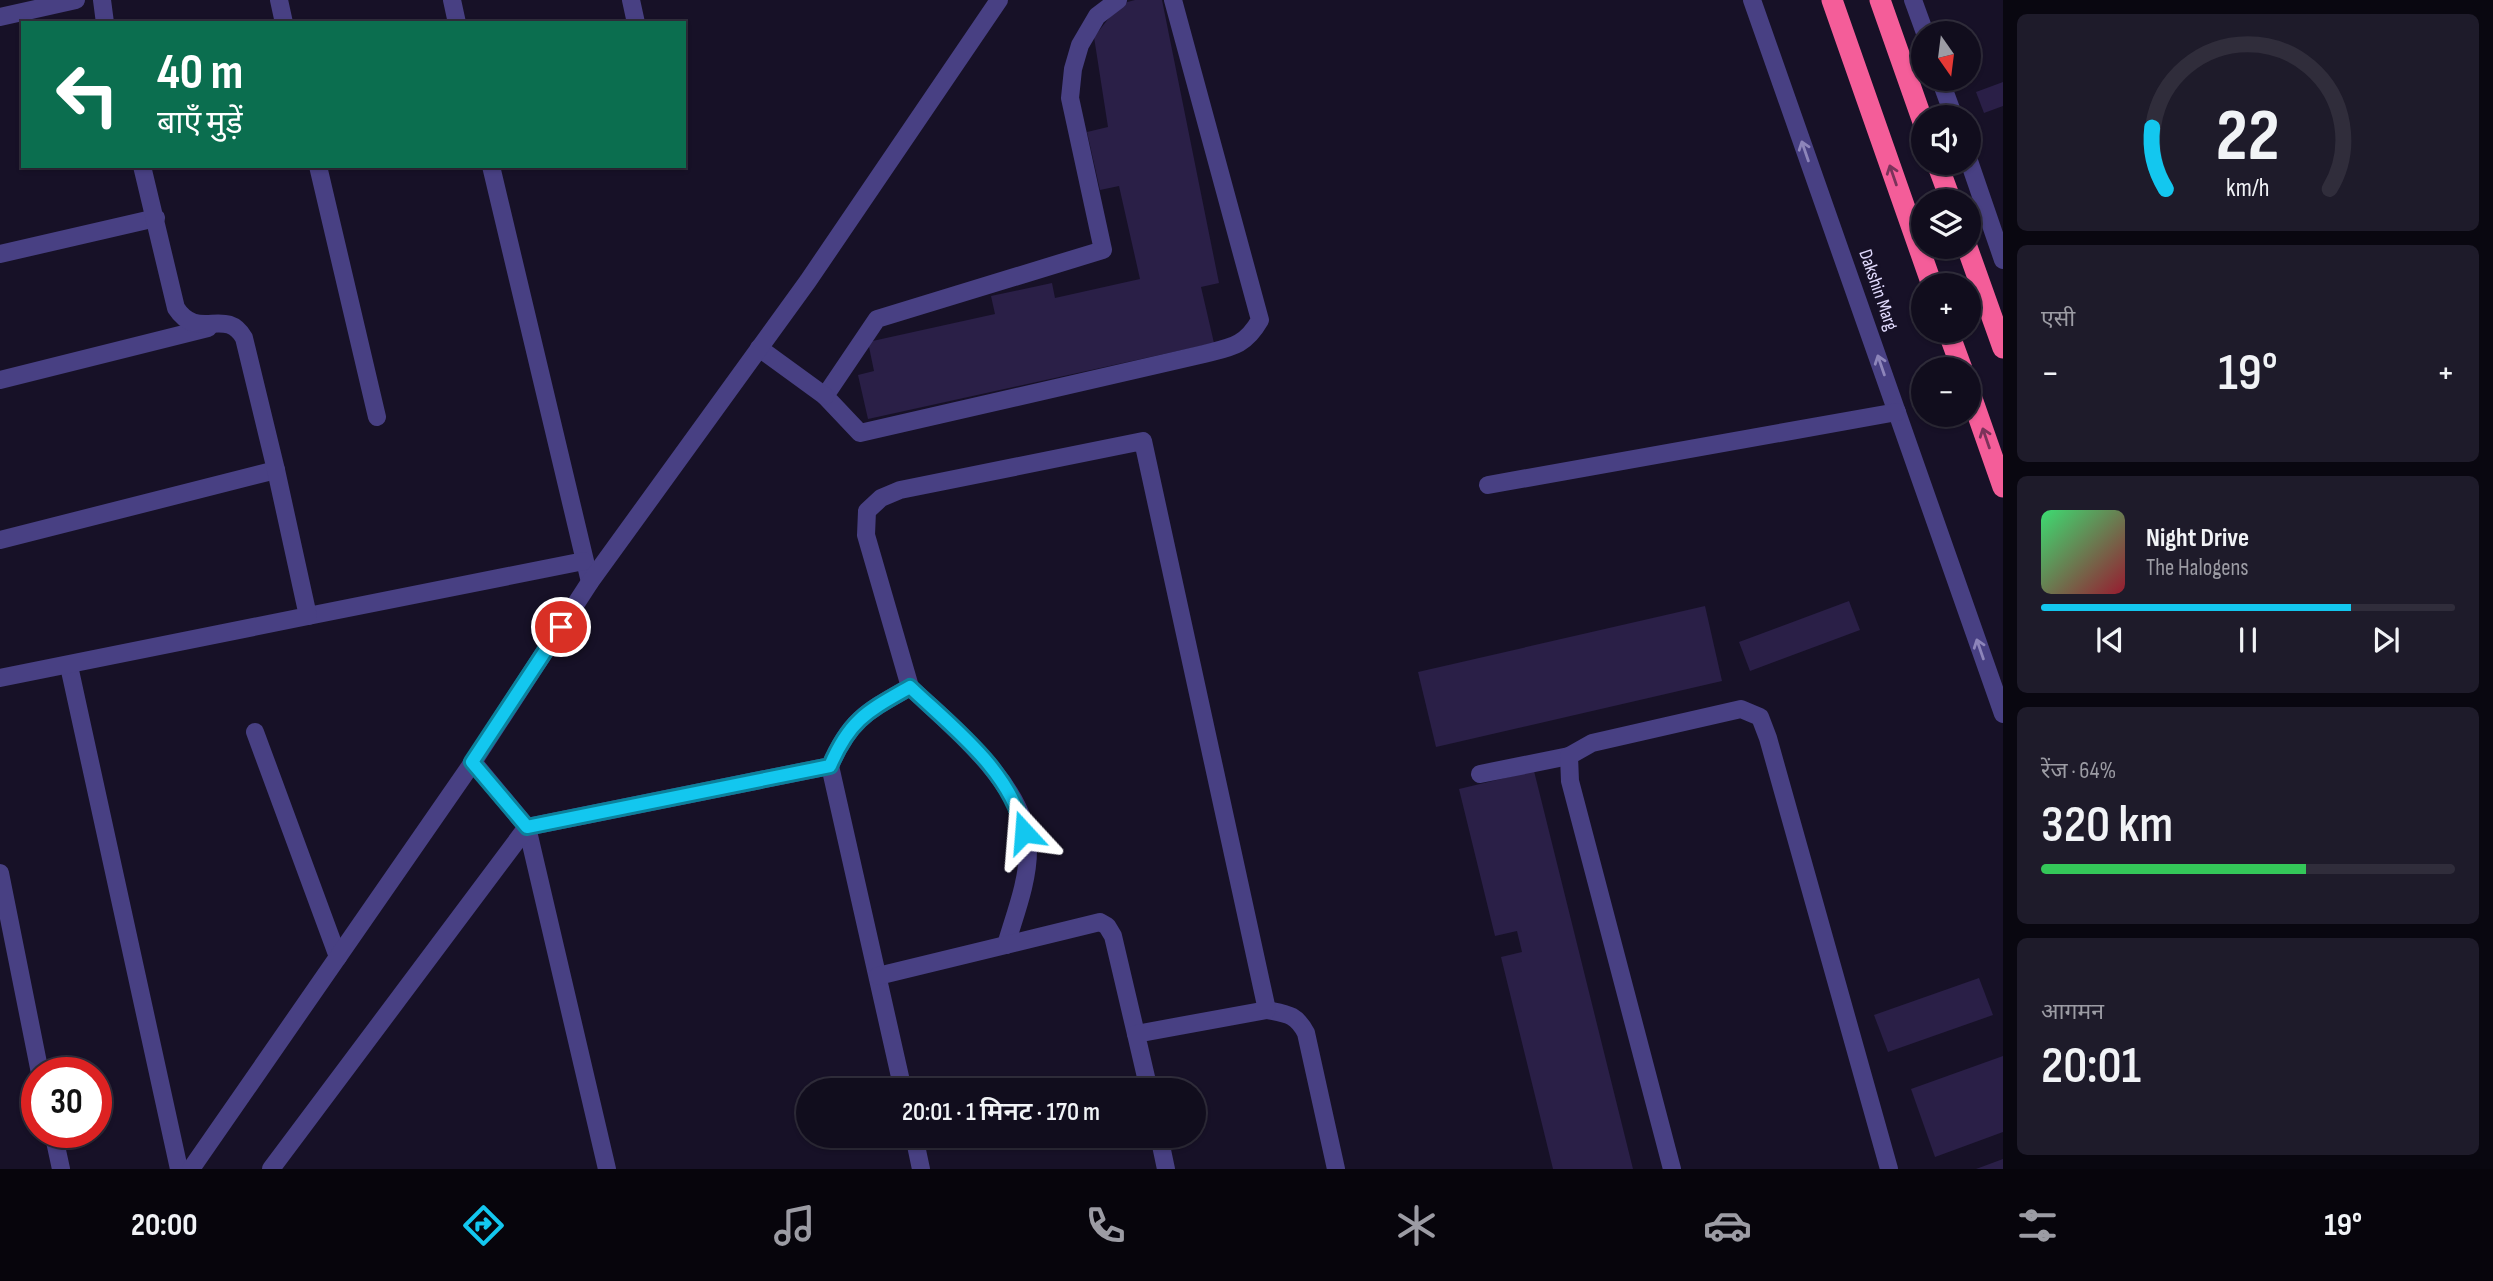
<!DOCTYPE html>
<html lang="hi">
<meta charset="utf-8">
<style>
body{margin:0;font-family:"Sofia Sans Condensed","Noto Sans Devanagari",sans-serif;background:#1e1b2a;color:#f1f3f6;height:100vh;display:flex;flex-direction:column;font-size:26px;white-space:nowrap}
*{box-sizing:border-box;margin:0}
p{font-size:23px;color:#9c9ca4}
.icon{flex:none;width:38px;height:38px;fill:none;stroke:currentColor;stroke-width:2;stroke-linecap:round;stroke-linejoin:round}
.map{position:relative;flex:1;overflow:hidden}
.drawer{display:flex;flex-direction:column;gap:14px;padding:14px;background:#090710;width:490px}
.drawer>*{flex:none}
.top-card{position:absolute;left:21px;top:21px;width:665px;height:147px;border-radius:0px;box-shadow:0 2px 5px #0004,0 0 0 2px #302d3b;background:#0b6e4f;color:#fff;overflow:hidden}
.needle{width:46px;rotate:166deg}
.controls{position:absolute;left:1911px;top:21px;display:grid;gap:14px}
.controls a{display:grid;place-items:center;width:70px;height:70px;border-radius:50%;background:#110d1d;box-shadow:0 2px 5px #0004,0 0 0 2px #302d3b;font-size:35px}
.speed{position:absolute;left:21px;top:1057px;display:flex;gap:14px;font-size:35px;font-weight:700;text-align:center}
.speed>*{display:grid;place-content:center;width:91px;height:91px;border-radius:50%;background:#110d1d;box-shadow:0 2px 5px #0004,0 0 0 2px #302d3b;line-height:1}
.speed .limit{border:10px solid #d22;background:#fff;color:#111}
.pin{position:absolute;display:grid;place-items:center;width:60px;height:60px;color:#fff;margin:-30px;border:4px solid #fff;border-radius:50%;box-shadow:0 2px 7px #0007}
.me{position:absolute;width:77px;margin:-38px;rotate:341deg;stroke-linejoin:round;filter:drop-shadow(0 0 5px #0008)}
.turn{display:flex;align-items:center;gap:24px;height:147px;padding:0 21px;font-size:32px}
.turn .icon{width:91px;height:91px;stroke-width:2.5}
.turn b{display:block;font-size:49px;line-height:60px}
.big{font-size:52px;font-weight:600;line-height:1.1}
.drawer .card{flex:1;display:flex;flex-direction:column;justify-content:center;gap:10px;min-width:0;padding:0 24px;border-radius:10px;background:#1e1b2a}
.drawer .dial{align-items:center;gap:0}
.dial svg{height:182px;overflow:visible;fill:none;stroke:#302d3b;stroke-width:7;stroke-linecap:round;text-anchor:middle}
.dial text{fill:#f1f3f6;stroke:none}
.song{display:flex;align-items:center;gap:21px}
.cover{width:84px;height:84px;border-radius:10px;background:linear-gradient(135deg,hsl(140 70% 55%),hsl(350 70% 35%))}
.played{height:7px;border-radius:4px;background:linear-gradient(90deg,#13c7ef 75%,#302d3b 75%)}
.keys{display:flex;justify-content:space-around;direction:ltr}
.heat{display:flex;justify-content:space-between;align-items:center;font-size:38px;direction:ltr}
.charge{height:10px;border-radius:5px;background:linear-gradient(90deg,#34c759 64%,#302d3b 0)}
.trip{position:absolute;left:796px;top:1078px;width:410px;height:70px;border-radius:35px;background:#110d1d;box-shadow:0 2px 5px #0004,0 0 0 2px #302d3b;font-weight:600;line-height:70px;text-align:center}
.menu{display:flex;height:112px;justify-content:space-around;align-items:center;background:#07050c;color:#9c9ca4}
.menu .icon{width:49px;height:49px}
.menu .on{color:#13c7ef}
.menu b{font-size:32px;color:#f1f3f6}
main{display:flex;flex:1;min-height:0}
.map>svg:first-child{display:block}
.building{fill:#2a1f47}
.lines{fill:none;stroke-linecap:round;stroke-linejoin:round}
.minor{stroke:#484083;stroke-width:18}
.highway{stroke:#f45d99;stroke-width:21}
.oneway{stroke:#8d85ba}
.oneway2{stroke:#7a335a}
.route-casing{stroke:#0c819b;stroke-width:18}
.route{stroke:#13c7ef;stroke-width:12}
.labels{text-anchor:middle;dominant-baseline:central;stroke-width:6;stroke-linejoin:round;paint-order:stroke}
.street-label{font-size:19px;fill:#e1dafd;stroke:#171127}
</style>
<main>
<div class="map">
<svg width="2003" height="1169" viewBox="0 0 2003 1169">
<rect width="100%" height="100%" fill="#171127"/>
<g class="building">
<path d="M1135,0h27l57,283 -18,4 13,56 -346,76 -10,-44 16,-4 -6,-29 127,-28 -4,-18 61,-13 3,15 85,-19 -21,-93 -19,4 -13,-58 21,-5 -14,-90 26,-33z"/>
<path d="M2003,82v24l-19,7 -8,-21z"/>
<path d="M1849,601l11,29 -110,41 -11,-29z"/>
<path d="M1705,606l17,75 -286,66 -18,-75z"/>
<path d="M1534,771l99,398h-80l-52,-212 21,-5 -5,-21 -22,5 -36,-147z"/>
<path d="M1979,978l14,37 -105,37 -14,-37z"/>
<path d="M2003,1056v76l-68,25 -24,-68z"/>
<path d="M2003,1159v10h-27z"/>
</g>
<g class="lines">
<g class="minor">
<path d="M102,0l3,23"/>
<path d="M279,0l5,23"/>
<path d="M452,0l5,23"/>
<path d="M631,0l5,23"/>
<path d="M1118,0l-21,16 -17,29 -7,24 -3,29 33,152 -226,69 -52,77 35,37 344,-79c28,-7 41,-8 56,-34l-87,-320"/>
<path d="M1752,0l251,714"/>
<path d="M1913,0l12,33"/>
<path d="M0,17l76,-17"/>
<path d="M1940,79l14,38"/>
<path d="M1969,161l34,99"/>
<path d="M318,166l59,251"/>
<path d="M491,166l99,416"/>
<path d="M0,254l156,-36"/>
<path d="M759,348l66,48"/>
<path d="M0,380l208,-52"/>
<path d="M1488,485l409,-73"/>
<path d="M0,540l276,-70"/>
<path d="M308,616l276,-55"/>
<path d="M69,666l110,503"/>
<path d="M0,678l308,-62 -32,-146 -32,-132c-18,-32 -46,4 -68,-30l-34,-142"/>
<path d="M910,687c42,40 119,101 118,163 0,32 -13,64 -22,95"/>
<path d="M255,732l83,225"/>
<path d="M473,762l54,65 80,342"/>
<path d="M830,766l73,324"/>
<path d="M1480,774l89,-18"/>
<path d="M0,873l40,200"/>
<path d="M878,976l222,-54 7,4 6,10 23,98"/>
<path d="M1267,1010c20,4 29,4 39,23l30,136"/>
<path d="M53,1132l8,37"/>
<path d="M914,1136l7,33"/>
<path d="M1159,1136l7,33"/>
<path d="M191,1169l282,-407 117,-180 218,-301 191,-281"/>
<path d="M271,1169l256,-342 303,-61c20,-47 38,-55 80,-79l-44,-152 1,-24 14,-13 19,-8 243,-49 124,569 -131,24 13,56"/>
<path d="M1672,1169l-102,-388 -1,-25 23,-13 149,-34 19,8 8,21 121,431"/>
</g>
<g class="highway">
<path d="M1832,0l100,285"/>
<path d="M1880,0l43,122"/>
<path d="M1937,163l14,38"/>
<path d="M1967,247l36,101"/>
<path d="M1948,331l14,38"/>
<path d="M1969,390l34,97"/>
</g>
</g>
<defs><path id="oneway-shaft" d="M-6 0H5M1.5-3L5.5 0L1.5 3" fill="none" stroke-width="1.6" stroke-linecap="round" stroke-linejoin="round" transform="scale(1.75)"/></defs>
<g class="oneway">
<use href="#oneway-shaft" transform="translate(1805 151) rotate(-109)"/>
<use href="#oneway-shaft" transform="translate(1881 365) rotate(-109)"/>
<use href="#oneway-shaft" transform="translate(1980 649) rotate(-109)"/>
</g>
<g class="oneway2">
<use href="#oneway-shaft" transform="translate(1893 175) rotate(-109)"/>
<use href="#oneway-shaft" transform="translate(1986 438) rotate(-109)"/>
</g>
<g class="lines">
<g class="route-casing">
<path id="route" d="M561,627l-89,135 55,65 303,-61c20,-47 38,-55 80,-79 43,41 101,84 114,145"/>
</g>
<use href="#route" class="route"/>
</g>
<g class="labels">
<g class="street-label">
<text transform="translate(1878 290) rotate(71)">Dakshin Marg</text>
</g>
</g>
</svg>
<div class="controls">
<a><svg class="needle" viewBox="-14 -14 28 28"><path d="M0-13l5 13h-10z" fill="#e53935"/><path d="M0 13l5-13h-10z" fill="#9c9ca4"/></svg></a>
<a><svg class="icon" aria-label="sound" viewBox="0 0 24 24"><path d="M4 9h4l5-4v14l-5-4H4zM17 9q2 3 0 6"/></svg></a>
<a><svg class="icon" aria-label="layers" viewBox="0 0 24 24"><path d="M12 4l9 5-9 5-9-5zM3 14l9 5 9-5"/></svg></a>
<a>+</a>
<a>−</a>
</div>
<div class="speed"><div class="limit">30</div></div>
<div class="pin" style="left:561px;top:627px;background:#d93025"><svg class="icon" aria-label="arrive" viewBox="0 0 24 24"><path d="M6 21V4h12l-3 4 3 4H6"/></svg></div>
<svg class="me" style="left:1024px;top:832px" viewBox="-20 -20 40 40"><path d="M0-17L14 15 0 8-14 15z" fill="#13c7ef" stroke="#fff" stroke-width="4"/></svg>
<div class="trip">20:01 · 1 मिनट · 170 m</div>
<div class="top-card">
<div class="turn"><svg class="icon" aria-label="left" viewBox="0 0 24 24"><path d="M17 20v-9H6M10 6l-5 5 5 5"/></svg><div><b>40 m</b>बाएँ मुड़ें</div></div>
</div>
</div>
<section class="drawer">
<div class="card dial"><svg viewBox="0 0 100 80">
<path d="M14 69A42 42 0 1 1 86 69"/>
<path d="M14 69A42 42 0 0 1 8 42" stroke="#13c7ef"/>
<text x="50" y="56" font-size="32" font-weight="700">22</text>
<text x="50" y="72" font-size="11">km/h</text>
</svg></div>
<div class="card"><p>एसी</p>
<div class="heat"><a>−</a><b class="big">19°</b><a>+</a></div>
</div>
<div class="card">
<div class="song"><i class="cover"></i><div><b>Night Drive</b><p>The Halogens</p></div></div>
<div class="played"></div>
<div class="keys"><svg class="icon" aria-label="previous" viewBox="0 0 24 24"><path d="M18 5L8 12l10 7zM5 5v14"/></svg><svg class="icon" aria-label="pause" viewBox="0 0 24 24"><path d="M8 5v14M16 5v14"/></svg><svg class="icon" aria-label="next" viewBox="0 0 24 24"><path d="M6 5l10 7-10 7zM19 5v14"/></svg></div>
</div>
<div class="card"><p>रेंज · 64%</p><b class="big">320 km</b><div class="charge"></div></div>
<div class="card"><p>आगमन</p><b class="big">20:01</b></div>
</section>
</main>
<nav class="menu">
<b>20:00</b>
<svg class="icon on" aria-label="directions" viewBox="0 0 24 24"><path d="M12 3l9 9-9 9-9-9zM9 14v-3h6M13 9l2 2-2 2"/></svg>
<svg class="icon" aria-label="music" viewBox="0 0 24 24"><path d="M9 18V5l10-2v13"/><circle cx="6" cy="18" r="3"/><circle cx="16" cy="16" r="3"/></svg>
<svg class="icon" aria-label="phone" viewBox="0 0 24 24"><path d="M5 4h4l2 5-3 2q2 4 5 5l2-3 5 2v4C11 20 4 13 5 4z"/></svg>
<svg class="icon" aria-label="climate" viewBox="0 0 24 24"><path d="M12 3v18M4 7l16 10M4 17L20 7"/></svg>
<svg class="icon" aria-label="car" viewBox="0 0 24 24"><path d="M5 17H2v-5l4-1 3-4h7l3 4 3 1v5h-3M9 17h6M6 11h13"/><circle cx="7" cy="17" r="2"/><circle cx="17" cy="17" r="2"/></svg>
<svg class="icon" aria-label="filters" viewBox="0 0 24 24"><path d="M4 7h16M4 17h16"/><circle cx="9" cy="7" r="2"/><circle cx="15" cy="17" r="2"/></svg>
<b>19°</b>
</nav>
